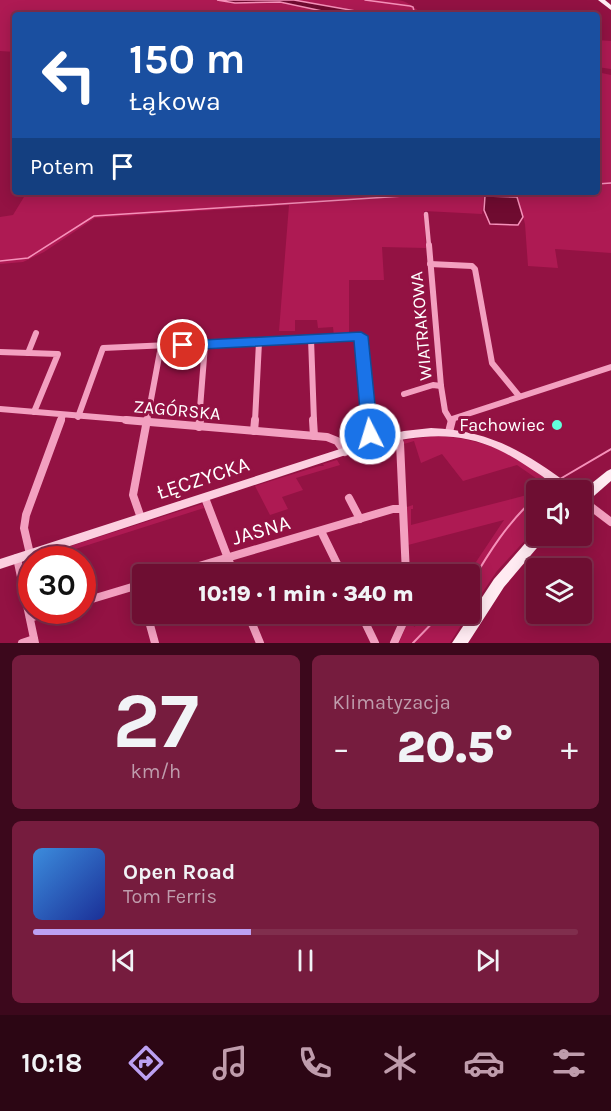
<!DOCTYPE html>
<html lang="pl">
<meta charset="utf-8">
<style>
body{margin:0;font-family:Karla,sans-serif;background:#761c3e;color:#f1f3f6;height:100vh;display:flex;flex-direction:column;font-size:22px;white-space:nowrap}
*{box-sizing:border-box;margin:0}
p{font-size:20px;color:#bf9cac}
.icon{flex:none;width:33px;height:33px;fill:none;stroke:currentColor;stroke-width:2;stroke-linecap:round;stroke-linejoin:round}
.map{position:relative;height:643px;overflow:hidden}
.details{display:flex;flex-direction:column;gap:12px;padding:12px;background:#3c081c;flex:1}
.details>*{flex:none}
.guide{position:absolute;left:12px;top:12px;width:588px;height:183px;border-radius:6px;box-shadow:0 3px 15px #0003,0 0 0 2px #802e4d;background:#1a4fa0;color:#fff;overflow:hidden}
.buttons{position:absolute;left:526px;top:480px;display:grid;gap:12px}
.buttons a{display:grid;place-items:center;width:66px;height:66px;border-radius:6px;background:#6e0e32;box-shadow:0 3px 15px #0003,0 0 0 2px #802e4d;font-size:30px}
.speed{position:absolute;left:18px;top:546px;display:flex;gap:12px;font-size:30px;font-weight:700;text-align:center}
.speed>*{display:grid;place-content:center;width:78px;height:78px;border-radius:50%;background:#6e0e32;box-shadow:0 3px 15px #0003,0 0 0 2px #802e4d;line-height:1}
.speed .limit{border:9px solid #d22;background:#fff;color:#111}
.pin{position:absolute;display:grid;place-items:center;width:51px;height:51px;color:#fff;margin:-26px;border:3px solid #fff;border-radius:50%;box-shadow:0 2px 6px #0007}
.me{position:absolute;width:66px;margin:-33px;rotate:355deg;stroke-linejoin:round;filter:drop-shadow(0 0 4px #0008)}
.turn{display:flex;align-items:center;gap:21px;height:126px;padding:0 18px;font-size:27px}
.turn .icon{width:78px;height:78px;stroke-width:2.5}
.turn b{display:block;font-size:42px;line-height:51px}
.then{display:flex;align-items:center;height:57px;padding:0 18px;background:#0003;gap:12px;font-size:22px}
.big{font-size:45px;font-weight:800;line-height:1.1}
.details .card{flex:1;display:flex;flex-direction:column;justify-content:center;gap:9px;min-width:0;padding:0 21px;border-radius:9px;background:#761c3e}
.details .dial{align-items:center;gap:0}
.dial b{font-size:78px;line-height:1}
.song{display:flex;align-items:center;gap:18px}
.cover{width:72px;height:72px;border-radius:9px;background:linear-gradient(135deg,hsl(210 70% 55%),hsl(230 70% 35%))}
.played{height:6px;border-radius:3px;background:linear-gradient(90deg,#bca0f2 40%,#802e4d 40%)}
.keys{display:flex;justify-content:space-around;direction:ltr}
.heat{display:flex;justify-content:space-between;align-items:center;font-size:33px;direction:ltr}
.details .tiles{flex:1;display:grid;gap:12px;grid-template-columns:1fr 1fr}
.card:last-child{grid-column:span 2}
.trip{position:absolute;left:132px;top:564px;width:348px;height:60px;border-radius:6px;background:#6e0e32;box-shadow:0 3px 15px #0003,0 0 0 2px #802e4d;font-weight:800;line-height:60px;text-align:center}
.tabs{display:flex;height:96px;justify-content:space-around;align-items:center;background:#2c0614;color:#bf9cac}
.tabs .icon{width:42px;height:42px}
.tabs .selected{color:#bca0f2}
.tabs b{font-size:27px;color:#f1f3f6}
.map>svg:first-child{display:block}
.green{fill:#ae1a53}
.water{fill:#6f0b30;stroke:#f691ba;stroke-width:1.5}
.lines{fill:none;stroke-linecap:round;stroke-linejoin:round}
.stream-far1{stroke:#f691ba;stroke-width:1.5}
.stream{stroke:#f691ba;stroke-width:2}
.street-far2{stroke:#f3a0c0;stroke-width:4.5}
.street-far1{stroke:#f3a0c0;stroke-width:6}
.street{stroke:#f3a0c0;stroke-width:8}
.secondary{fill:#fccfe0;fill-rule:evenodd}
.primary{fill:#ffebf2;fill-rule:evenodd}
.route{fill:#1a73e8;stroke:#114b97;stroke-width:1.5}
.poi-dot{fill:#61ffdb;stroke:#931243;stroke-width:2}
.labels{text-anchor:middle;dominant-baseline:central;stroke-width:6;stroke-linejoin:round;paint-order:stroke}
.street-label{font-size:18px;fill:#fff;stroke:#931243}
.poi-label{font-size:18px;fill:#fff;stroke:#931243;text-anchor:end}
.near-street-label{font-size:21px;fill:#fff;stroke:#931243}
</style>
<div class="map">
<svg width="611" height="643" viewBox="0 0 611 643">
<rect width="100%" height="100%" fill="#931243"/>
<g class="green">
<path d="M0,0h216l24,3 40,-1 61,13h-326v37l-15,-1z"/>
<path d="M294,0h104c14,2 18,12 30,15h-50z"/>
<path d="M597,40l14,1v28l-14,-2z"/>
<path d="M597,72l14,3v178l-56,-4 3,19 -30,-2 -3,-42 -7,-27 -34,-1 -2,18 -58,-3 2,37 -44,-1 2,33h-35v55l-15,1 -1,-9 -15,1 -1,-8h-22v11h-16l10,-126 -194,13 -51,34 -21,10 -23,2v-47l13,-2 11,-18 14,-5h559z"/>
<path d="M434,436c48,1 92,21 127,54h-24v37l-40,44 -27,40 -2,-37 36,-54 -96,25 -1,-38 6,-2v4h-2v16l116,-30 16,-12 -26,-18 -54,16 -21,-27 -21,9 -7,-22 -10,3v-4z"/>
<path d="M337,460l3,5 -44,13 7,12 -21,7 6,12 -18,6 -15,-29 64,-20h5l-1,-2z"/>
<path d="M202,504l2,4 -160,51 -12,1 -1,4 -7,2 6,-7z"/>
<path d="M411,614h2l1,13 18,-13h36l-18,29h-51z"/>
</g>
<g class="water">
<path d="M217,0h77l84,15h-37l-61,-13 -45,1z"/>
<path d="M485,196l32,1 6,20 -5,8 -28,-1 -6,-14z"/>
</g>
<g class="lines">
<g class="stream-far1">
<path d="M365,0l45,6 3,1 2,8"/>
<path d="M597,184l14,-1"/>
<path d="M0,261l28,-3 66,-42 371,-24"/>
</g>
<g class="stream">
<path d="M560,479l51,-30"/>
<path d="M544,490l9,-6"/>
<path d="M470,585c19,-33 38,-63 67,-89"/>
<path d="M413,643l28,-29"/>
</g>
<path class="street-far2" d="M426,214l3,32"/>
<g class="street-far1">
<path d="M429,245l12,141 4,25 6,10"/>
<path d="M430,264l42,2 3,3 17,94 27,33"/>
<path d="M311,339l3,82"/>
<path d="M0,352l58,2 -24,58"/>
<path d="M28,353l8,-20"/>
<path d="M404,394l29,-9 8,1"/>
<path d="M0,409l144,12"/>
<path d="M78,417l25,-69 258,-12 8,85"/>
<path d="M452,419l159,-52"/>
<path d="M61,421l2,-6"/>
<path d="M147,421l14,-75"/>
<path d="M199,421l6,-76"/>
<path d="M255,421l4,-79"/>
</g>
<g class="street">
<path d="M126,420l201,17 10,4 8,11"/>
<path d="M313,420l1,16"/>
<path d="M369,420l1,14 5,8"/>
<path d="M199,427l1,-7"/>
<path d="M254,431l1,-11"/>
<path d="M449,432l3,-12"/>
<path d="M397,436l3,7 6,131"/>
<path d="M205,498l29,76"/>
<path d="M349,498l11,21"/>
<path d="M582,500l29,22"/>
<path d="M141,518l-8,-23 14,-75"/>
<path d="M321,531l21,43"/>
<path d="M30,554l-6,-26 2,-13 35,-95"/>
<path d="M17,558l18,85"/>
<path d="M172,574l221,-65h10"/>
<path d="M140,584l2,11"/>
<path d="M82,602l60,-18"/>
<path d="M147,614l8,29"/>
<path d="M248,614l12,29"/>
<path d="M361,614l14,29"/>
<path d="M30,618l24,-8"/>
<path d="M22,643l12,-4"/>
<path d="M394,643l13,-29"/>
</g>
<path class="secondary" d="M431,428c62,3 93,24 142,59l2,3c-4,0 -10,1 -14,0 -6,-2 -13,-10 -19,-14 -14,-9 -28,-19 -43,-26 -41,-20 -80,-15 -123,-5l-376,124v-10l371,-120 33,-8z"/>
<g class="primary">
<path d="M598,0h7l6,5v5z"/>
<path d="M611,469v12l-24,21 -5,1v-12l25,-20z"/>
<path d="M535,532h2v4h10l-43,51 -36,56h-16l42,-64z"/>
</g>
</g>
<path class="route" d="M361,332l7,4 10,98 -2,4h-11l-3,-4 -8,-93 -171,9 -7,-5 7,-4z"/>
<circle class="poi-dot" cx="557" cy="425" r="6"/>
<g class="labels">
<g class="street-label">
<text transform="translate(421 326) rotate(-95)">WIATRAKOWA</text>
<text transform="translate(177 410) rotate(5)">ZAGÓRSKA</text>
</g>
<g class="poi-label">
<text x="545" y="425">Fachowiec</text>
</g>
<g class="near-street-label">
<text transform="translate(203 478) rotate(-18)">ŁĘCZYCKA</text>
<text transform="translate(261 530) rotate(-16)">JASNA</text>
</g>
</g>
</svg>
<div class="buttons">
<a><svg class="icon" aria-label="sound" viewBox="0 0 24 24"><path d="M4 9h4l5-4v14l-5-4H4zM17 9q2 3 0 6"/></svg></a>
<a><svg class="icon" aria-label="layers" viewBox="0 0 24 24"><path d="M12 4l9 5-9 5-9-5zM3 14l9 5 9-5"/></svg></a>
</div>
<div class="speed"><div class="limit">30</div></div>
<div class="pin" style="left:183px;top:345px;background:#d93025"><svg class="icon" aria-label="arrive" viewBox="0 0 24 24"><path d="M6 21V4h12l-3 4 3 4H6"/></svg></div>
<svg class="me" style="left:370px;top:434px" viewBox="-20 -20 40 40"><circle r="17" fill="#1a73e8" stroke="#fff" stroke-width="3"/><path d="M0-11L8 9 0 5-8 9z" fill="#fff"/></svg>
<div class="trip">10:19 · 1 min · 340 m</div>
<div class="guide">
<div class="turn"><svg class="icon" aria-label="left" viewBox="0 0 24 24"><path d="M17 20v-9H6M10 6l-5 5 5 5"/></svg><div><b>150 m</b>Łąkowa</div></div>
<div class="then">Potem<svg class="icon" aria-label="arrive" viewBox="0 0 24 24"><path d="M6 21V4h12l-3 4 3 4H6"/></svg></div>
</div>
</div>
<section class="details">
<div class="tiles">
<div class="card dial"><b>27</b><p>km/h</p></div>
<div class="card"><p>Klimatyzacja</p>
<div class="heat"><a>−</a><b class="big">20.5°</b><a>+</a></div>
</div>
<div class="card">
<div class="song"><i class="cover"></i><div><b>Open Road</b><p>Tom Ferris</p></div></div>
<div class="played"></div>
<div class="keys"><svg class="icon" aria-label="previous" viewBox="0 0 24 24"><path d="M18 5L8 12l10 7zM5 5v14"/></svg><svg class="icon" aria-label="pause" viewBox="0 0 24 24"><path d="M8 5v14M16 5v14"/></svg><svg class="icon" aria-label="next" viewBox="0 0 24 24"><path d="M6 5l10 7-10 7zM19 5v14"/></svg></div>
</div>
</div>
</section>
<nav class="tabs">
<b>10:18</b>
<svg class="icon selected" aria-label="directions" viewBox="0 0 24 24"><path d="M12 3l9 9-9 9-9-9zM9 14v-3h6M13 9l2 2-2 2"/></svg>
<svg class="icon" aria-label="music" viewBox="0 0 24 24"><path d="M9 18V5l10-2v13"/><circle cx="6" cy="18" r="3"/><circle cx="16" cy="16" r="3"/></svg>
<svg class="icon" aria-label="phone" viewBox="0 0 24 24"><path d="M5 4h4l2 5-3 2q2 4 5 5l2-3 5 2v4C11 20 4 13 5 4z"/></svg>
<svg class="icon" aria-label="climate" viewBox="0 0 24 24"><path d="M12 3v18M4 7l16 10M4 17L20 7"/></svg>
<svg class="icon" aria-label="car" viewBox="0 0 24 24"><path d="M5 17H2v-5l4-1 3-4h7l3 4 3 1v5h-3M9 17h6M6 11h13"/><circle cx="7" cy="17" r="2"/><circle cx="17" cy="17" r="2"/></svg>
<svg class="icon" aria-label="filters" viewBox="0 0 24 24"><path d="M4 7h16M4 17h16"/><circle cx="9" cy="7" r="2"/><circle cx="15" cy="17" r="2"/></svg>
</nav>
